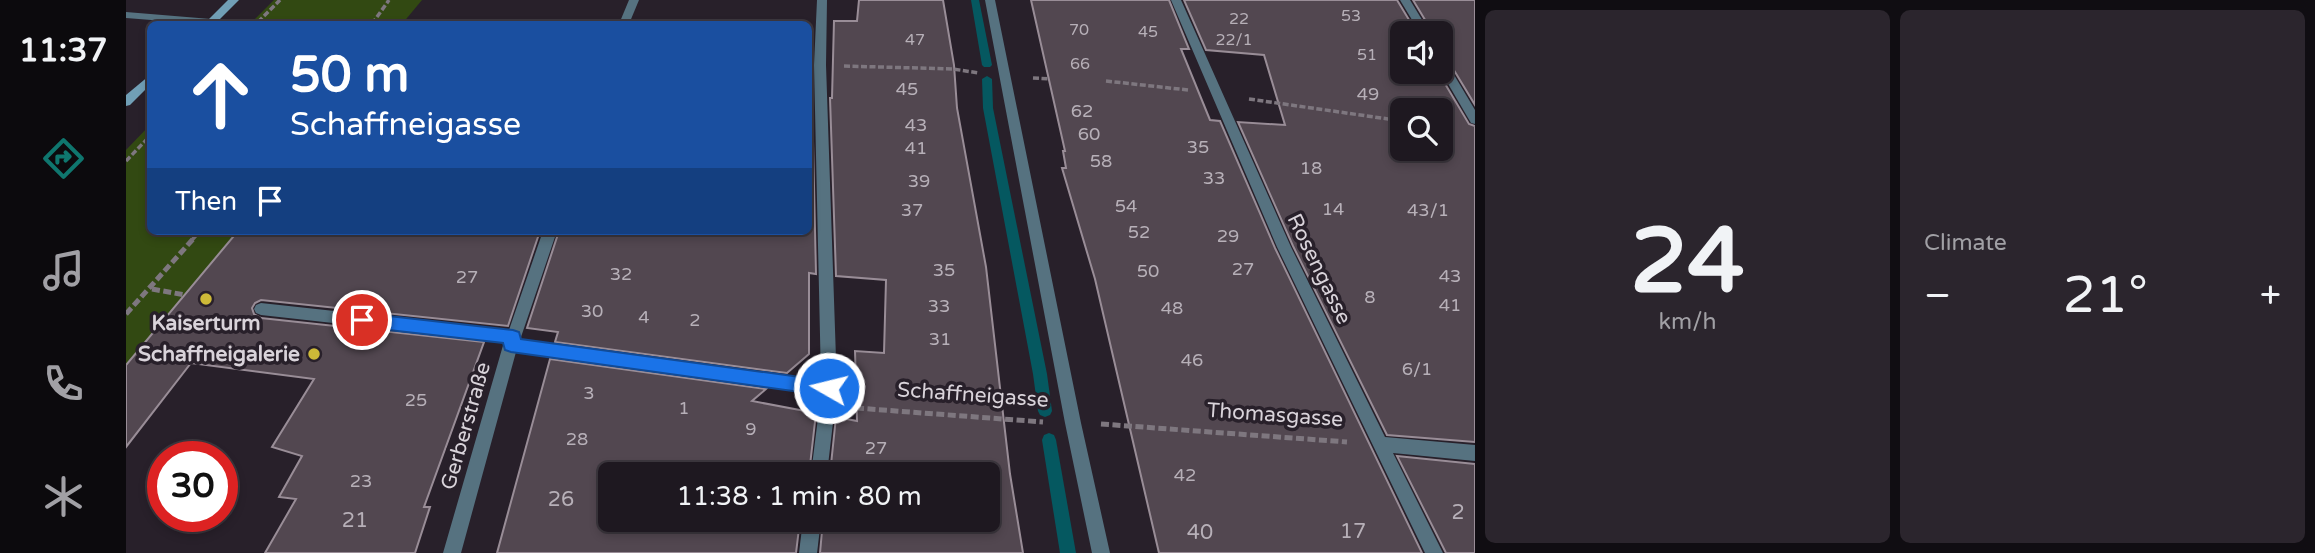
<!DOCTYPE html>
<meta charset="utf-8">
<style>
body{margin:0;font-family:"Varela Round",sans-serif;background:#2b252d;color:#f1f3f6;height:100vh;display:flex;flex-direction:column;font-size:26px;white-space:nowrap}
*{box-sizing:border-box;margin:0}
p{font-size:23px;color:#a1a0a5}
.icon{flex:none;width:38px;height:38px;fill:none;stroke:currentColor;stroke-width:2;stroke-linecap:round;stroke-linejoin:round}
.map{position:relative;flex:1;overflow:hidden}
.sheet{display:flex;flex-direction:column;gap:10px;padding:10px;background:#100d12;width:840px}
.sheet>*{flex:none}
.banner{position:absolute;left:21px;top:21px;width:665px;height:214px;border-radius:10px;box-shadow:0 4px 10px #0003,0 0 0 2px #3c373e;background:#1a4fa0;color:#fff;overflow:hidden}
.controls{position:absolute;left:1264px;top:21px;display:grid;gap:14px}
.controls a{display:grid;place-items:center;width:63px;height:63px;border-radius:10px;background:#1e1820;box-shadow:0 4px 10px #0003,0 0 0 2px #3c373e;font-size:35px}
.speed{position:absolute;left:21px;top:441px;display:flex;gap:14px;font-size:35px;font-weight:700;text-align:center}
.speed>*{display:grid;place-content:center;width:91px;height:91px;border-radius:50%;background:#1e1820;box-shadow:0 4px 10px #0003,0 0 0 2px #3c373e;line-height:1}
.speed .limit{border:10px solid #d22;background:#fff;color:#111}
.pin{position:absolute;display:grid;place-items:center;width:60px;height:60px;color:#fff;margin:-30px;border:4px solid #fff;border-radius:50%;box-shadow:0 2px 7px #0007}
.me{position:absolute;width:77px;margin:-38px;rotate:278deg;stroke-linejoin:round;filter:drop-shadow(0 0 5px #0008)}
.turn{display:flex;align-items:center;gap:24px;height:147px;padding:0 28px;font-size:32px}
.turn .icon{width:91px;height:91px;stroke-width:2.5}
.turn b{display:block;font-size:49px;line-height:60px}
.then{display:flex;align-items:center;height:66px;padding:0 28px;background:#0003;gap:14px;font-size:26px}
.big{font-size:52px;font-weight:600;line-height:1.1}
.sheet .tile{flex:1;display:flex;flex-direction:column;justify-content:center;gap:10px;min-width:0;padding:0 24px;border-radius:10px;background:#2b252d}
.sheet .dial{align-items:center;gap:0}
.dial b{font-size:91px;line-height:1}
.heat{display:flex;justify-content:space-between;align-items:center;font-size:38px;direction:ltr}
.sheet .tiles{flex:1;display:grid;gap:10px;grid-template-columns:repeat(2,1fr)}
.trip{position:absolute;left:472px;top:462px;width:402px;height:70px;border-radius:10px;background:#1e1820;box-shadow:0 4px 10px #0003,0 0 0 2px #3c373e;font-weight:600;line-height:70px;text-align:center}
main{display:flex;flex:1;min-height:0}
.menu{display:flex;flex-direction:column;width:126px;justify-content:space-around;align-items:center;background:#0c0a0d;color:#a1a0a5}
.menu .icon{width:49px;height:49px}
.menu .selected{color:#0f766e}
.menu b{font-size:32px;color:#f1f3f6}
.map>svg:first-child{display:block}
.green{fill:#324912}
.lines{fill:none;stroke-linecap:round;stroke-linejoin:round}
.stream{fill:#055860;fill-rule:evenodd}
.building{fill:#524750;stroke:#998d97;stroke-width:2;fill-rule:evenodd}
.path-far1{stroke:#7e777f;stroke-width:3.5;stroke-dasharray:6 2.5;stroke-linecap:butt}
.path{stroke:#7e777f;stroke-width:5;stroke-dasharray:8 3.5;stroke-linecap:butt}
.street{fill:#567280;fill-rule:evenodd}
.secondary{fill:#719fb6;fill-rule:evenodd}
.route{fill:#1a73e8;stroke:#114b97;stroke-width:2}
.poi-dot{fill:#cdb938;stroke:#28202a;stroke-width:2.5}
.labels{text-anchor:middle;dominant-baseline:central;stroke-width:7;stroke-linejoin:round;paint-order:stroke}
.far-number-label{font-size:16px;fill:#b7b0b8}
.number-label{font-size:18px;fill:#b7b0b8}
.street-label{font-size:21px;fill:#d9d3da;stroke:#28202a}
.poi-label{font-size:21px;font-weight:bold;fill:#d9d3da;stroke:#28202a}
.near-number-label{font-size:21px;fill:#b7b0b8}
</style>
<main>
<nav class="menu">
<b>11:37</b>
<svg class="icon selected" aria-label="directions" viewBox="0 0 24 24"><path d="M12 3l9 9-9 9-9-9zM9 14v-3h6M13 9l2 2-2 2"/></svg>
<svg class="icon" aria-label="music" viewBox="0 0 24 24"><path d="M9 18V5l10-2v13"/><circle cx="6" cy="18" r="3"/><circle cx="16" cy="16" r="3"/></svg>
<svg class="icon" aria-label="phone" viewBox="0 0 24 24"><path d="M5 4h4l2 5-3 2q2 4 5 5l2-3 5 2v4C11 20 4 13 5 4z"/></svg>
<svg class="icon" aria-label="climate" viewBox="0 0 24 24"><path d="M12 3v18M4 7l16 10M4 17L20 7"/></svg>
</nav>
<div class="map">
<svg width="1349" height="553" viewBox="0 0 1349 553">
<rect width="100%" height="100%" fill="#28202a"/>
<g class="green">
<path d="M148,0h148l-20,24h-152z"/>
<path d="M24,125v106h88l-112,134v-215z"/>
</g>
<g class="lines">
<g class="stream">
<path d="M845,0h8l13,65 -2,2h-6l-2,-2z"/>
<path d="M861,76l5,3 1,29 54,266 5,37 -2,4 -5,2 -5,-2 -2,-4 -5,-37 -50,-266 -1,-29z"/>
<path d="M923,433l5,2 2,5 20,113h-16l-18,-113 2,-5z"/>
</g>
</g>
<g class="building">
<path d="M733,0h84l11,65 3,43 29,159 24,207 13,79h-203l3,-33h166v-46h-159l6,-57 21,4 -2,-70 29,2 2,-73 -50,-4 -6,-178h2l2,-77h23z"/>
<path d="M905,0h138l20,49h-8l29,71 10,1 55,127 147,305h-263l-64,-274 -33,-111h4l-3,-17h2z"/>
<path d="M1058,0h213l20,33h-15v39h36l31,52 6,2v316l-88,-7 -94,-189 -55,-124 47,3 -21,-70 -58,-5zM1276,110h38v39h-38z"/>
<path d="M1287,0h62v105l-29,-48 -6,-2v-22h-7z"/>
<path d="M682,97h4l4,177 -7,-1v81l-22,19 -232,-31 3,-10 -31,-4 32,-97h249z"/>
<path d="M112,231h302l-32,95 -247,-26 -6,3 -3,5 2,6 7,4 223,24 -60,165h6l-15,46h-150l31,-54 -17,-2 23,-41 -30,-9 42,-68 -123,-16 -65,84v-82z"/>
<path d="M424,359l216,30 -14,12 64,12 -7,61h-198v46h189l-4,33h-299z"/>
<path d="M1271,456l78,8v89h-29z"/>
</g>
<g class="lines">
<g class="path-far1">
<path d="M132,22l22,-22"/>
<path d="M246,24l17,-24"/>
<path d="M718,66l109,3 26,4"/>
<path d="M907,78l17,1"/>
<path d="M980,81l82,9"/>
<path d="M1123,99l153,22"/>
<path d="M0,161l24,-25"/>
<path d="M66,240l8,-9"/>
</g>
<g class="path">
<path d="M26,289l33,6"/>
<path d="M0,314l68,-76"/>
<path d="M730,408l187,14"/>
<path d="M975,424l246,18"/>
</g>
<g class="street">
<path d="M503,0h10l-10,24h-10z"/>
<path d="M691,0h10l-1,65 11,323 -10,86h-16l10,-80 -305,-42 -55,201h-18l61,-211 -243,-27 -5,-2 -2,-4 2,-4 5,-2 248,27 34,-99h14l-37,109 301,40 -7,-315z"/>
<path d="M859,0h10l86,423 29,130h-18l-27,-130z"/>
<path d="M1045,0h10l110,247 94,190 90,8v16l-82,-8 50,100h-18l-148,-306z"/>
<path d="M1274,0h10l20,33h-10z"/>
<path d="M0,12l109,9 5,3h-38l-76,-6z"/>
<path d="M1314,57l4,1 31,52v14l-4,-1 -31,-53z"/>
<path d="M677,520h18l-4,33h-18z"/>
</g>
<g class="secondary">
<path d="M102,0h11l-24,24h-11z"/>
<path d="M24,75v10l-20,20 -4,1v-11z"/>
</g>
</g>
<path class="route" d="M236,313l151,17 6,2 2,7 308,42 6,2 2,5 -2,6 -6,2 -318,-44 -6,-2 -2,-7 -141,-16 -6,-2 -2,-5 2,-5z"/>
<g class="poi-dot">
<circle cx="80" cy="299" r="7"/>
<circle cx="188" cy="354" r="7"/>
</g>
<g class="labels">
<g class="far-number-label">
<text x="1225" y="16">53</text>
<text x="1113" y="19">22</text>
<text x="953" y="30">70</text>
<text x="1022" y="32">45</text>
<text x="789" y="40">47</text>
<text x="1108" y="40">22/1</text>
<text x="1241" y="55">51</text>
<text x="954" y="64">66</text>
</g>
<g class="number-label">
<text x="781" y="89">45</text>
<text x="1242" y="94">49</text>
<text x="956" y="111">62</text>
<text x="790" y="125">43</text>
<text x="963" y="134">60</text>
<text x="1072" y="147">35</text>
<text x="790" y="148">41</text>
<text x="975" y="161">58</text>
<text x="1185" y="168">18</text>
<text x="1088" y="178">33</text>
<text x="793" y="181">39</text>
<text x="1000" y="206">54</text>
<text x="1207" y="209">14</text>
<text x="786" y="210">37</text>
<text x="1302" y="210">43/1</text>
<text x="1013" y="232">52</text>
<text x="1102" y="236">29</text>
<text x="1117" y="269">27</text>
<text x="818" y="270">35</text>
<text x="1022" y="271">50</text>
<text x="495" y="274">32</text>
<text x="1324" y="276">43</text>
<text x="341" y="277">27</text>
<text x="1244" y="297">8</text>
<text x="1324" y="305">41</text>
<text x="813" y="306">33</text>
<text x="1046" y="308">48</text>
<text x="466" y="311">30</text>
<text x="518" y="317">4</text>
<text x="569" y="320">2</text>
<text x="814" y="339">31</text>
<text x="1066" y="360">46</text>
<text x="1291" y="369">6/1</text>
<text x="463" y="393">3</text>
<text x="290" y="400">25</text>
<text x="558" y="408">1</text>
<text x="625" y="429">9</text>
<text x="451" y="439">28</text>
<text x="750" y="448">27</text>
<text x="1059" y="475">42</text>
<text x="235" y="481">23</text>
</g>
<g class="street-label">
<text transform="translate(1193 269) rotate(64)">Rosengasse</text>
<text transform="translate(847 395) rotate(4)">Schaffneigasse</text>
<text transform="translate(1149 415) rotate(4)">Thomasgasse</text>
<text transform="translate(340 426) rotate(-74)">Gerberstraße</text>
</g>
<g class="poi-label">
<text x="80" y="323">Kaiserturm</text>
<text x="174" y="354" text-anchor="end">Schaffneigalerie</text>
</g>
<g class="near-number-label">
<text x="435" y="499">26</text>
<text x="1332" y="512">2</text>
<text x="229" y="520">21</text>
<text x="1227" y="531">17</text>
<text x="1074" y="532">40</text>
</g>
</g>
</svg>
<div class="controls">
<a><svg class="icon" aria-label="sound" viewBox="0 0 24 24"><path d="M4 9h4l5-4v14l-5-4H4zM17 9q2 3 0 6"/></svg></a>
<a><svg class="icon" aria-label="search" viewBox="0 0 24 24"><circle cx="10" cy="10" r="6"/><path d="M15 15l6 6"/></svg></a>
</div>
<div class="speed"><div class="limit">30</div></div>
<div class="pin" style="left:236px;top:320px;background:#d93025"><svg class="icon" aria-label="arrive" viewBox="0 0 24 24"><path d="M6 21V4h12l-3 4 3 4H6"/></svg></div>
<svg class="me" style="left:703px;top:388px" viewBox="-20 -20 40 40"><circle r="17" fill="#1a73e8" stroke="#fff" stroke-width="3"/><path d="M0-11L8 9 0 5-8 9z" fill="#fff"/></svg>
<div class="trip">11:38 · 1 min · 80 m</div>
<div class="banner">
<div class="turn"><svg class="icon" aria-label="ahead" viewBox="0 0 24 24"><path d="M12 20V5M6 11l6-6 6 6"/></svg><div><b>50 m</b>Schaffneigasse</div></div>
<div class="then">Then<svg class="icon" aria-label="arrive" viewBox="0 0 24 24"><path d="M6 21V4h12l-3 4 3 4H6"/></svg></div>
</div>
</div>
<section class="sheet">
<div class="tiles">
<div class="tile dial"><b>24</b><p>km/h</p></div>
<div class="tile"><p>Climate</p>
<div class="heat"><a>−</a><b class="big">21°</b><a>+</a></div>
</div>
</div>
</section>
</main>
